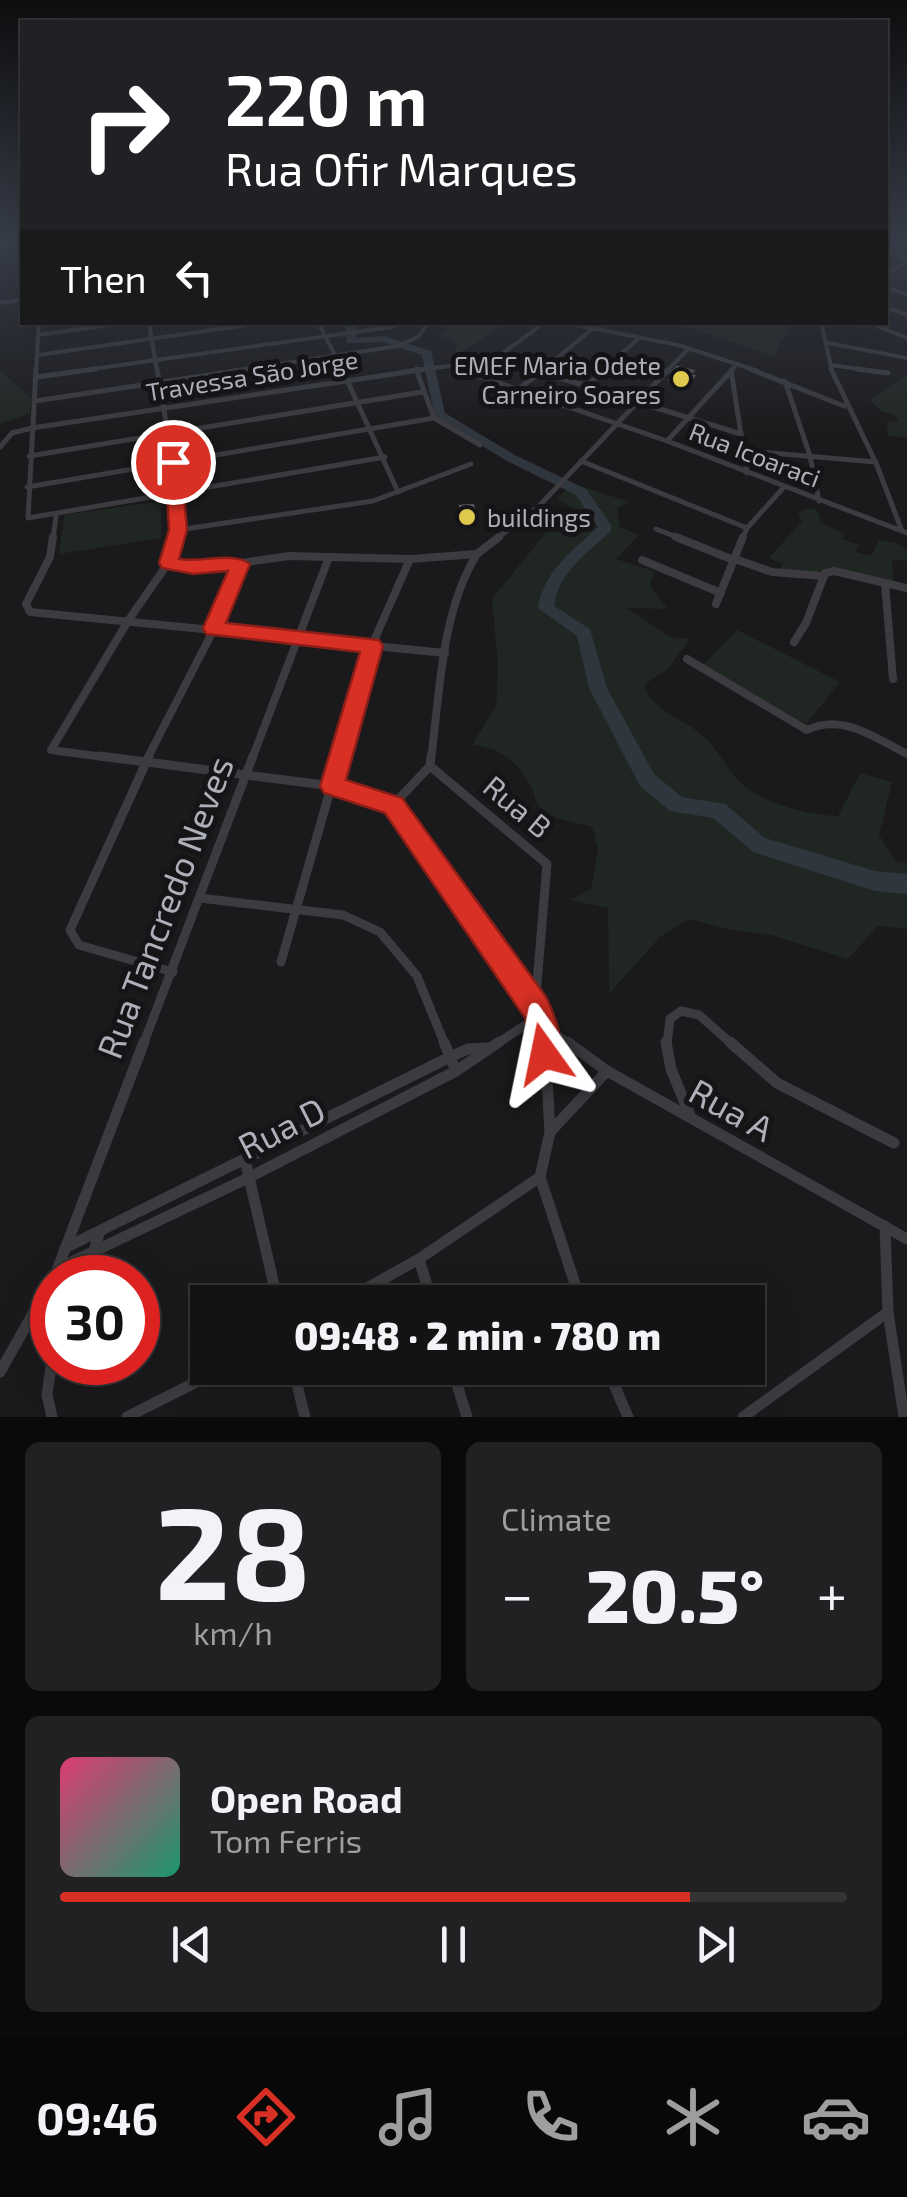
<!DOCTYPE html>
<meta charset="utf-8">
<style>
body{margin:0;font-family:"Exo 2",sans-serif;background:#212022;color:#f1f3f6;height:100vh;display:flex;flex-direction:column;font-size:38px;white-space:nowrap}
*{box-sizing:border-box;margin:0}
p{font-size:32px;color:#9d9ea0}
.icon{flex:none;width:55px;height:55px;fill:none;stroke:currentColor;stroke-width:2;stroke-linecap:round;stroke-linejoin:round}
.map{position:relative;height:1417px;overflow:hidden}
.details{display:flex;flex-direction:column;gap:25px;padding:25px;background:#0b0a0b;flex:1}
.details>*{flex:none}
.hud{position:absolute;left:20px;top:20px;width:868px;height:305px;border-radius:0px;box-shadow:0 10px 40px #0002,0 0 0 2px #333234;background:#202124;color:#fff;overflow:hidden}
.speed{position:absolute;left:30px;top:1255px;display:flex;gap:20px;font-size:50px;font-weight:700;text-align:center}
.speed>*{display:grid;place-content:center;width:130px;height:130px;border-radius:50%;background:#141314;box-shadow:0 10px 40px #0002,0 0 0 2px #333234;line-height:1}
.speed .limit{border:15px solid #d22;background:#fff;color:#111}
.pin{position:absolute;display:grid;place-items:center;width:85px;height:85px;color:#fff;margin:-42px;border:5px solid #fff;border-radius:50%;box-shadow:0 2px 10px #0007}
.me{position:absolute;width:110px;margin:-55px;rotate:348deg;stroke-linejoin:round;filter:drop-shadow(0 0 8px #0008)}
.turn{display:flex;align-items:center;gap:35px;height:210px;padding:0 40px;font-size:45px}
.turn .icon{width:130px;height:130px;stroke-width:2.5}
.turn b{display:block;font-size:70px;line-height:85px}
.then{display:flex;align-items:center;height:95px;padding:0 40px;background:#0003;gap:20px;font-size:38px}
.big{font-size:75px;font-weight:800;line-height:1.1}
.details .card{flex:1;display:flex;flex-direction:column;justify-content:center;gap:15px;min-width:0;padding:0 35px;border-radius:15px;background:#212022}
.details .dial{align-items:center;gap:0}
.dial b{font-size:130px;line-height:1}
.song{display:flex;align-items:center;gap:30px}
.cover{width:120px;height:120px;border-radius:15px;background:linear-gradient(135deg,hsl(340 70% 55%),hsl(160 70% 35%))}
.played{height:10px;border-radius:5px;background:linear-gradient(90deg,#d93025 80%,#333234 80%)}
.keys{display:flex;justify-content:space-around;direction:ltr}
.heat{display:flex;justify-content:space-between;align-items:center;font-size:55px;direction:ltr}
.details .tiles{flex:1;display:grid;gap:25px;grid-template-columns:1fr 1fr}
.card:last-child{grid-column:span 2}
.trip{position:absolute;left:190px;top:1285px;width:575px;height:100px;border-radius:0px;background:#141314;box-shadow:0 10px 40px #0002,0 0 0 2px #333234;font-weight:800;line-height:100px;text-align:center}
.menu{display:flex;height:160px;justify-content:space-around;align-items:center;background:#080808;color:#9d9ea0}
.menu .icon{width:70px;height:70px}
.menu .current{color:#d93025}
.menu b{font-size:45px;color:#f1f3f6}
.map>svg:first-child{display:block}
.green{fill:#202622}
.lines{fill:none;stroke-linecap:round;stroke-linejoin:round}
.river{fill:#30363e;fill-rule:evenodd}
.street-far4{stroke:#3b3b40;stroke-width:4}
.street-far3{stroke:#3b3b40;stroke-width:5}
.street-far2{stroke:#3b3b40;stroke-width:8}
.street-far1{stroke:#3b3b40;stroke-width:9}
.street{stroke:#3b3b40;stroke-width:11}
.secondary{stroke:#49494f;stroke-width:6}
.wall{fill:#363539}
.shaded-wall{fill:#252427}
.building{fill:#434246;stroke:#535358;stroke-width:2.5}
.route{fill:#d93025;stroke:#8d1f18;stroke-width:2.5}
.poi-dot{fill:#dec84e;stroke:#151416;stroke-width:4}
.labels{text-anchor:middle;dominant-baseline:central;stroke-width:10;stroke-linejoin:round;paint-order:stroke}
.far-poi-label{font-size:25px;fill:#adafb9;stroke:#151416;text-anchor:end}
.far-street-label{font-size:25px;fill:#adafb9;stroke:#151416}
.street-label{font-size:30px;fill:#adafb9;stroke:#151416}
.near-street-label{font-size:35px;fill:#adafb9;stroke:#151416}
</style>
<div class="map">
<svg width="907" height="1417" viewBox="0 0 907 1417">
<rect width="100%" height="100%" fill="#1a191b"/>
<g class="green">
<path d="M450,323v-1l57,1 -56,36 7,-15 -19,-9z"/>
<path d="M674,323h107l8,9 -9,9 -5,15z"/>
<path d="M0,370l32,29 -2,14 -30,11z"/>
<path d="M907,374v64l-19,-2 -1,-14 11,-1 -3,-6 -14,-4 -11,-11z"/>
<path d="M572,483l58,19 -13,6 3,19 19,8 -23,24 38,12 -4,15 18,23 -41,-1 43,29 20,2 -21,29 -25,17c8,26 39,33 58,50 16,13 25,35 40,49 22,20 68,31 96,32l22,-43 32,9 -13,53 17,26 11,2v66l-29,-3 -30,33 -77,-24 -44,-6 -38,-10 -29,18 -51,57 -1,-86 -38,-8 21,-11 7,-39 -6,-23c-16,-5 -42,-7 -53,-21 -4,-4 -4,-10 -6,-15 -13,-27 -32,-44 -61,-46l24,-39 2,-41 -6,-66 59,-73 26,-15 -20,-12z"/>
<path d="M161,501v37l-102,16 5,-39z"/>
<path d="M808,508l9,2 4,12 24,12 -3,5 17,6 -4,7 16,4 8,-16 18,3 10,7v11l-15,-2 2,23 -64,-13 -23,5 -29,-3 5,-7 -14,-6 33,-37 -4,-8z"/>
<path d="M737,630l103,52 -34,42 -103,-59z"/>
</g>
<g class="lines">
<path class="river" d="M345,322h10l1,16 28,-2 47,15 14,62 70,42 71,34 25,36v6c-23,21 -53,42 -57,75l36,23 17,59 47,86 28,23 43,7 40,34 110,33 32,3v20l-32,-3 -116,-37 -7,-3 -39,-33 -43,-7 -30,-25 -51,-98 -12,-52 -39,-28c5,-36 35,-58 60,-81l-22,-32 -69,-34 -72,-44 -13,-62 -39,-13 -36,1z"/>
<g class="street-far4">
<path d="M885,251l22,7"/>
<path d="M885,274l22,-11"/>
<path d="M885,287l22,7"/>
<path d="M0,303l22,-3"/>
<path d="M885,307l22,8"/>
<path d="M149,322l8,49"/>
<path d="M318,322l25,49"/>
<path d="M561,322l117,23 80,26"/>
<path d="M821,322l11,49"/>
<path d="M867,322l40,16"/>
<path d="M38,335l92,-13"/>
<path d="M828,343l79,15"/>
<path d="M38,355l230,-33"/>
<path d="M497,358l42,13"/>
<path d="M831,365l43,6"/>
<path d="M36,371l3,-49"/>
<path d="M78,371l314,-44 8,-5"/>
<path d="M232,371l166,-25 20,-9 11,-15"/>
<path d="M406,371l44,-5 15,5"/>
<path d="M479,371l66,-49"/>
<path d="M541,371l50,-41"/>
<path d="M602,371l37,-33"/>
<path d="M667,371l22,-23"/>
<path d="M731,371l6,-7"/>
</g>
<g class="street-far3">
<path d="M36,369l-8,149 357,-61"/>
<path d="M157,369l18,106v64"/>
<path d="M342,369l56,123"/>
<path d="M416,369l18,49 46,27"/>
<path d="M458,369l209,72 240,92"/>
<path d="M531,369l210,65"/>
<path d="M750,369l94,37"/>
<path d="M831,369l45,94 26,68"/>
<path d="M857,369l31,4"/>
<path d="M731,370l16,103"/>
<path d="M475,374l7,-5"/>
<path d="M36,377l60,-8"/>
<path d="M785,381l25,75 9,45"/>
<path d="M519,389l25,-20"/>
<path d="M35,401l214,-32"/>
<path d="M564,406l41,-37"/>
<path d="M667,441l66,-72"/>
<path d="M0,447l12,-14 20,-5 395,-59"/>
<path d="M746,451l130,11"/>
<path d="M29,456l393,-64"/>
<path d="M581,461l166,67"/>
<path d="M27,487l407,-69"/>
<path d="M656,529l26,10"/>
<path d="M178,530l195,-29 98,-37"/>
<path d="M53,539l3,-23"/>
<path d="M496,539l42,-32 131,-138"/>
<path d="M742,539l5,-11 37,-41"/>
</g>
<g class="street-far2">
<path d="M53,537l-3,20 -24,47 4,8 415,41"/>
<path d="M676,537l55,22"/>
<path d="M732,558l40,14 52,4"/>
<path d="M642,560l79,33"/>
<path d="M168,563l38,5 83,-12 121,3 67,-5 22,-17"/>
<path d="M885,583l8,96"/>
<path d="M716,604l27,-67"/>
<path d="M794,642l12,-19 19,-50 9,-2 73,17"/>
<path d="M687,659l120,71c36,-17 68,8 100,24"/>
<path d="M119,759l-68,-9 77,-129 40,-58 8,-26"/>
<path d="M147,759l67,-130 26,-65"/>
<path d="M252,759l77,-202"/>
<path d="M339,759l33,-114 38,-86"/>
<path d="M431,759c9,-67 10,-147 46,-205"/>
</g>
<g class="street-far1">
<path d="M100,756l232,30 61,19 142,202"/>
<path d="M149,756l-79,174 9,15 94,27"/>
<path d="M430,766l117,98 -12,143 9,19 27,19"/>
<path d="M393,805l37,-39 1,-10"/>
<path d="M200,898l143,17 37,17 37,44 28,69"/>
<path d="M281,962l59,-206"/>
<path d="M544,1026l1,19"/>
<path d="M143,1045l110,-289"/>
<path d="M495,1045l44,-29"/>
<path d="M667,1045l3,-26 11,-8 18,4 34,30"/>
</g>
<g class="street">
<path d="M444,1042l12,29"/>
<path d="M545,1042l5,90 -10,45 41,125"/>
<path d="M567,1042l40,29 300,168"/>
<path d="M666,1042l5,27 20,49"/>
<path d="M730,1042l47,41 117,60"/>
<path d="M550,1132l57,-61"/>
<path d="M245,1160l33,142"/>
<path d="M885,1226l3,86 16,105"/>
<path d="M65,1248l385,-191 18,-8 19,-1"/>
<path d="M419,1259l13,43"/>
<path d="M59,1268l189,-90 208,-107 43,-29"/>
<path d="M54,1278l90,-236"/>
<path d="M86,1278l13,-44"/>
<path d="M342,1302l77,-43 121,-82"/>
<path d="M52,1360l-5,35 5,22"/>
<path d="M293,1368l12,49"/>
<path d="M452,1368l15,49"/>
<path d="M607,1368l21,49"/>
<path d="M0,1372l52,-92"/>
<path d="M127,1417l97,-49"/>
<path d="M743,1417l145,-105"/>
</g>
<path class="secondary" d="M0,246l22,-5"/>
</g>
<path class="wall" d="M671,373l21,2 1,5 -9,9 -15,-5 3,-6z"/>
<path class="shaded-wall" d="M475,511v9l-13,1v-8z"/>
<g class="building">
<path d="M677,367l16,4 -4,4 5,1 -9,9 -15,-5 4,-4 -3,-3z"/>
<path d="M473,505l2,6 -13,2 -2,-7z"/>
</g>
<linearGradient id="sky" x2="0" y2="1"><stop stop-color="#0e0e0f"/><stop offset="0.55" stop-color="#383e4a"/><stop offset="1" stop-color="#383e4a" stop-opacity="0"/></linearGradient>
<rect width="907" height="439" fill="url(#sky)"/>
<path class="route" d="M173,457l8,5 6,68 -8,29c21,4 55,-8 71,5l-24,59 153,17 4,6 -37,134 56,18 144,199c10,22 20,43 10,68l-12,4 -11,-4 -8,-47 -140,-205 -61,-20 -4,-7 40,-134 -154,-18 -3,-6 25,-57 -35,3 -31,-6 -3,-5 10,-33 -4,-68z"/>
<g class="poi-dot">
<circle cx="681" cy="379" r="10"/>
<circle cx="467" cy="517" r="10"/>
</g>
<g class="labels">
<g class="far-poi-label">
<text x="661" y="365">EMEF Maria Odete<tspan x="661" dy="29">Carneiro Soares</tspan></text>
<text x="487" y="517" text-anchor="start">buildings</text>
</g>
<g class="far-street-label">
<text transform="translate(252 375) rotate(-9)">Travessa São Jorge</text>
<text transform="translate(755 454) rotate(21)">Rua Icoaraci</text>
</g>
<g class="street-label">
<text transform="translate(518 806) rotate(40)">Rua B</text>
</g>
<g class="near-street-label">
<text transform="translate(164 907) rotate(-69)">Rua Tancredo Neves</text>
<text transform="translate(732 1109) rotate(29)">Rua A</text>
<text transform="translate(281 1127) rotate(-27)">Rua D</text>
</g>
</g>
</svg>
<div class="speed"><div class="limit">30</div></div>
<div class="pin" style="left:173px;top:462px;background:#d93025"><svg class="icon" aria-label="arrive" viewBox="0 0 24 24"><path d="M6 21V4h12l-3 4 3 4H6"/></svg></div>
<svg class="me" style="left:544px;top:1054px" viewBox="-20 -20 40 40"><path d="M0-17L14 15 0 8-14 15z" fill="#d93025" stroke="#fff" stroke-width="4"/></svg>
<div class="trip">09:48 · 2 min · 780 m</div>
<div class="hud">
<div class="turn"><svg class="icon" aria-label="right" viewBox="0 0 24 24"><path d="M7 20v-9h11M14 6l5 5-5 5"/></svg><div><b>220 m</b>Rua Ofir Marques</div></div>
<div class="then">Then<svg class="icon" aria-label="left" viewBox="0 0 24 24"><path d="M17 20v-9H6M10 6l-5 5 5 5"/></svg></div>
</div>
</div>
<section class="details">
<div class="tiles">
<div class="card dial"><b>28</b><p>km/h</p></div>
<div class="card"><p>Climate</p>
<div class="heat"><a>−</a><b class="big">20.5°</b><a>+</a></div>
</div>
<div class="card">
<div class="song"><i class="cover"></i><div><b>Open Road</b><p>Tom Ferris</p></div></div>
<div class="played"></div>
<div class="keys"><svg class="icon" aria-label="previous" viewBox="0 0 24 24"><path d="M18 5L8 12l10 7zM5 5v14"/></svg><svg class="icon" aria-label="pause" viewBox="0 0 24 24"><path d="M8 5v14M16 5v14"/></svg><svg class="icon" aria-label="next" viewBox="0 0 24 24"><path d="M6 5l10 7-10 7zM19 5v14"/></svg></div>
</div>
</div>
</section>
<nav class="menu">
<b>09:46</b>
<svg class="icon current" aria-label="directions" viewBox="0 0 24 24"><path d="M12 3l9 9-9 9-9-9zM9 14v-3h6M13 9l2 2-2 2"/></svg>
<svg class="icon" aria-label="music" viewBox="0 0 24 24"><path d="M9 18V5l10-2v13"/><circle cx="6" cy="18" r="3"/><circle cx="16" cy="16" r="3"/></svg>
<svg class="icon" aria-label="phone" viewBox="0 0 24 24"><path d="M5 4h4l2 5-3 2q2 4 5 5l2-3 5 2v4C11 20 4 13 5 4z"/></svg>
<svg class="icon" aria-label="climate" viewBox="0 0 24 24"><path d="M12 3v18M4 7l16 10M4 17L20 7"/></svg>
<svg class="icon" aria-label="car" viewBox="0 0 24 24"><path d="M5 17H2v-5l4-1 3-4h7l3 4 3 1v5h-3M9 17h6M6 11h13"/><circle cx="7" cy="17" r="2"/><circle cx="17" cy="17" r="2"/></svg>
</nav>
